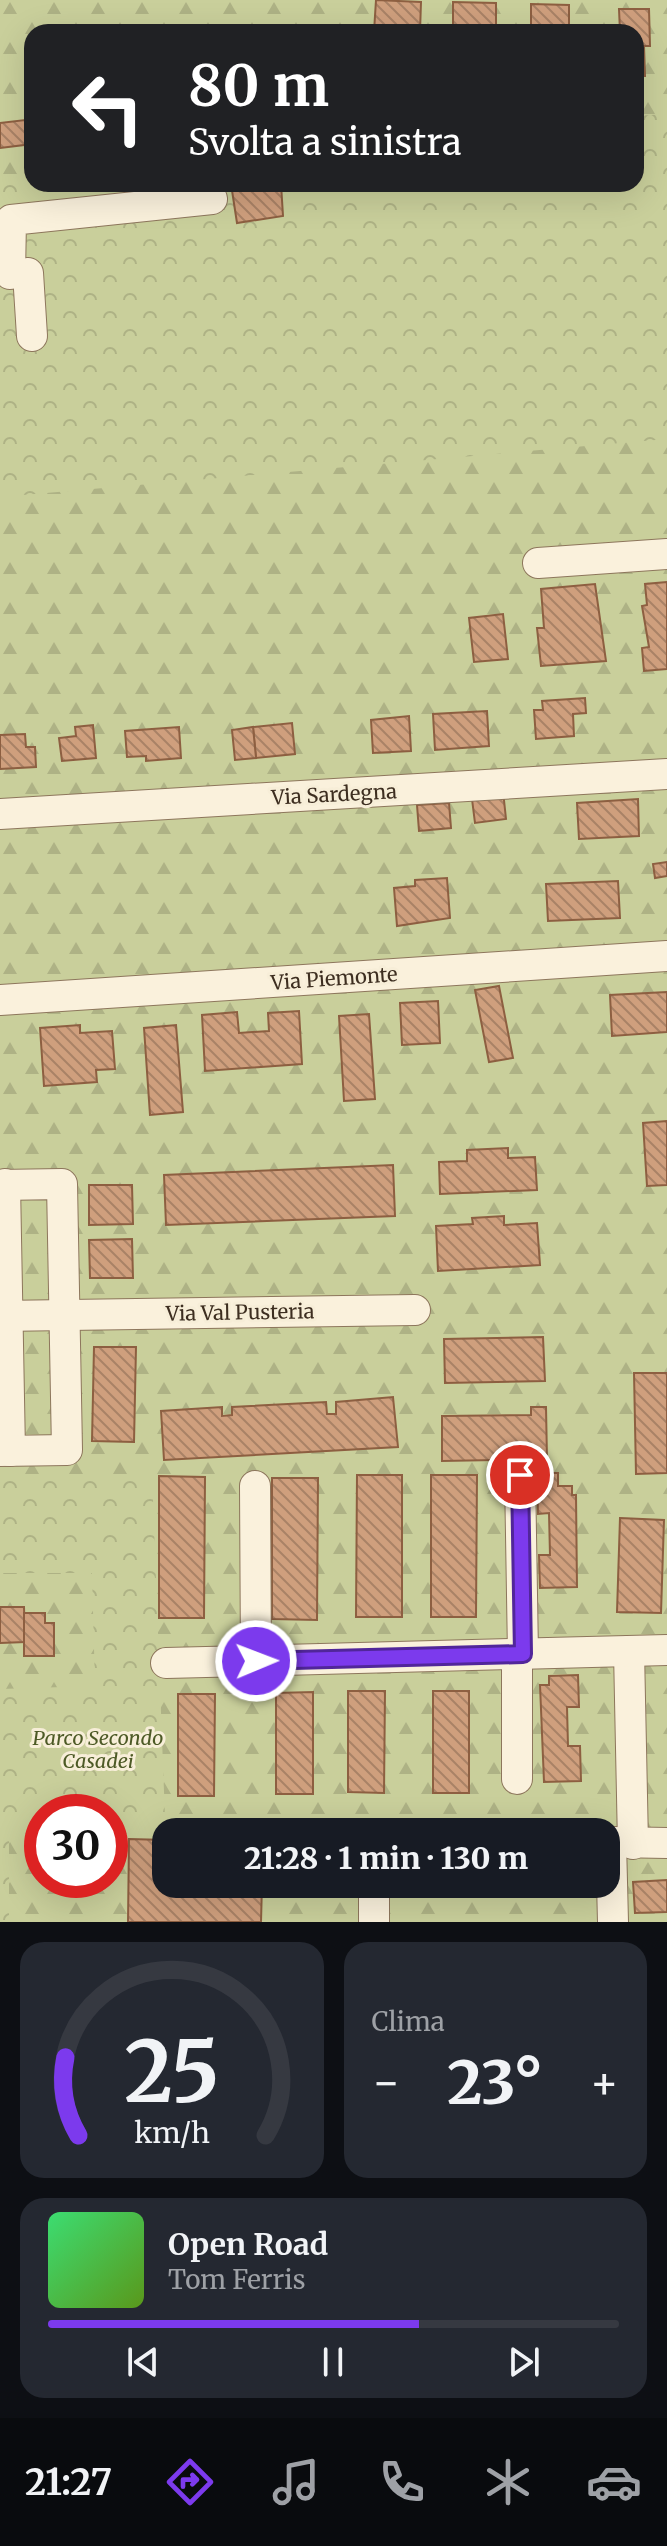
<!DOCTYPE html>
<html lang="it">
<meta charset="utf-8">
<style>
body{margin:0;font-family:Merriweather,serif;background:#242831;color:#f1f3f6;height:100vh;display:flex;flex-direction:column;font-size:30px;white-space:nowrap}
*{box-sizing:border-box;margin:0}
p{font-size:26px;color:#9ea1a6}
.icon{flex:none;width:44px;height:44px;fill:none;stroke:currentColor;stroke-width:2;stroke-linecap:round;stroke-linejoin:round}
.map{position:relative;height:1922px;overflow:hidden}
.side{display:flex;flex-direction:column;gap:20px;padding:20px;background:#0d0f14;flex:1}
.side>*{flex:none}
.guide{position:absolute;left:24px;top:24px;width:620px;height:168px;border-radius:24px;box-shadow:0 8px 32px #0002;background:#202124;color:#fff;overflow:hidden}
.speed{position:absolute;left:24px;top:1794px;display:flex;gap:16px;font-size:40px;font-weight:700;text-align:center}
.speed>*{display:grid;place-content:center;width:104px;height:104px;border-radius:50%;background:#171b24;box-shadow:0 8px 32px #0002;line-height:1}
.speed .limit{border:12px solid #d22;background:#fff;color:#111}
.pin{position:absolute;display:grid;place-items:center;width:68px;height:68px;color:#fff;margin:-34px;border:4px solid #fff;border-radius:50%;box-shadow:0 2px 8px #0007}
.me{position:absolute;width:88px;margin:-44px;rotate:89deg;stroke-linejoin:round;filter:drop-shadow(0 0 6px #0008)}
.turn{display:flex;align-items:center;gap:28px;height:168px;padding:0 32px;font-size:36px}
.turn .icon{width:104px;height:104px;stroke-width:2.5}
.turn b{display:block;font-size:56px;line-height:68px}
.big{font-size:60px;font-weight:800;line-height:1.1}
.side .widget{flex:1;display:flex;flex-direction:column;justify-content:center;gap:12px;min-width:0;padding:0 28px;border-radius:24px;background:#242831}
.side .dial{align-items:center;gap:0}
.dial svg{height:208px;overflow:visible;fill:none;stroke:#363941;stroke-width:7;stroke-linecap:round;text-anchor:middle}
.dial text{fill:#f1f3f6;stroke:none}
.song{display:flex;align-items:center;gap:24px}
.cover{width:96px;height:96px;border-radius:12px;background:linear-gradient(135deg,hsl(140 70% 55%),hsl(90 70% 35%))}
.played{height:8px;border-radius:4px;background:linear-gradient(90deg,#7c3aed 65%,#363941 65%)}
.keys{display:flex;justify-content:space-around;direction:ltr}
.heat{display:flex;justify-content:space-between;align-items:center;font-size:44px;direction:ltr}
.side .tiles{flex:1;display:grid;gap:20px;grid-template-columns:1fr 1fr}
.widget:last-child{grid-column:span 2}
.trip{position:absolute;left:152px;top:1818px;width:468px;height:80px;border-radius:24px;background:#171b24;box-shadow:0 8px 32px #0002;font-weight:800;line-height:80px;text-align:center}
.tab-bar{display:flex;height:128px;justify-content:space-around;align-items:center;background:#090b0e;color:#9ea1a6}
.tab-bar .icon{width:56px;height:56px}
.tab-bar .on{color:#7c3aed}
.tab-bar b{font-size:36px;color:#f1f3f6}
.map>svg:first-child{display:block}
.forest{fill:url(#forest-firs);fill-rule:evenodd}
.park{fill:url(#park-crowns)}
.building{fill:url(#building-back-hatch);stroke:#8d5f41;stroke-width:2}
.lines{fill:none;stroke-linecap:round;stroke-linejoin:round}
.minor-casing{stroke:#8d765c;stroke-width:32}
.minor{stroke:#faf1dc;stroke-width:30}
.route-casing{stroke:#51269a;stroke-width:20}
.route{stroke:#7c3aed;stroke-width:14}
.labels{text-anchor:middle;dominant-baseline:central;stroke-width:6;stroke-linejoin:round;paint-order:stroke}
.street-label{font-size:20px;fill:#3d2e20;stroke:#f7eed8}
.park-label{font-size:20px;font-style:italic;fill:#4d5a26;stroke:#f7eed8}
</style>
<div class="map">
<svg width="667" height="1922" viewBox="0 0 667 1922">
<defs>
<pattern id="forest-firs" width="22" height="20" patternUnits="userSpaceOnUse" patternTransform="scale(2)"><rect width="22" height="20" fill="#c9cf9b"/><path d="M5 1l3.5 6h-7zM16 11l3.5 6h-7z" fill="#aeb285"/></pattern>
<pattern id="park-crowns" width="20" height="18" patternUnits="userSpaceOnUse" patternTransform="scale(2)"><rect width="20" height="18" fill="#c9cf9b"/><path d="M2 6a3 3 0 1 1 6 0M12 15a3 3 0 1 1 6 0" fill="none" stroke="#aeb285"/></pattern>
<pattern id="building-back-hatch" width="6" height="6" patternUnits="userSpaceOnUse" patternTransform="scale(2)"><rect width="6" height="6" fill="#cf9f7d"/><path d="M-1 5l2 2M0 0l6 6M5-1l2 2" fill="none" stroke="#a98266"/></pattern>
</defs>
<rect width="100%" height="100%" fill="#f0e4c8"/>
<path class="forest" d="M0,0h667v1922h-667zM32,32h604v152h-604zM42,1812h68v68h-68zM166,1832h440v52h-440z"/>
<g class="park">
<path d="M667,114v325l-667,58v-312l636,-1v-68z"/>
<path d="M152,1474l13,344 -48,6 -7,-1v-11h-68v7l-33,-2v105h-9v-233l95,-3 -3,-113h-92v-98z"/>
</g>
<g class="building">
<path d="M376,0l45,2 -1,30h-46z"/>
<path d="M453,2l43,1v29h-43z"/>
<path d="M531,4l38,1v27h-38z"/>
<path d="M619,9h30l1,37h-6l1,30h-9v-44h-16z"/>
<path d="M25,120l1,8 6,-1v17l-32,4v-25z"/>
<path d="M231,184h50l2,32 -46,7z"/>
<path d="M667,582v87l-23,2 -2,-23 7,-1 -7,-41 5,-1 -2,-21z"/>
<path d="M595,584l11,77 -65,5 -4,-38h7l-3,-39z"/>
<path d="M503,614l5,45 -34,3 -5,-44z"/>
<path d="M585,698l1,15 -13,1 1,22 -38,3 -2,-29h9l-1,-9z"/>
<path d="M487,711l2,35 -54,4 -2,-36z"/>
<path d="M409,716l2,35 -38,2 -2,-33z"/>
<path d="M292,723l3,31 -39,4 -3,-31z"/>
<path d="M93,725l3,33 -34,3 -3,-23 17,-2 -1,-9z"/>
<path d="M179,727l2,31 -35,3v-5l-19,1 -2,-26z"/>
<path d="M253,727l3,31 -21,2 -3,-30z"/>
<path d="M25,734l1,13h9l1,20 -36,2v-34z"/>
<path d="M503,791l3,28 -31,4 -3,-24z"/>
<path d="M638,799l1,37 -60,3 -2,-36z"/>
<path d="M449,803l2,25 -32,3 -2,-26z"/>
<path d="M667,862v14l-12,2 -2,-14z"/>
<path d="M447,878l3,40 -53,8 -3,-38 21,-2v-6z"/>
<path d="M618,881l2,37 -72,3 -2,-37z"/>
<path d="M499,986l14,72 -24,4 -14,-72z"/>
<path d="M667,992v40l-55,4 -2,-41z"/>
<path d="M438,1001l2,42 -38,2 -2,-42z"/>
<path d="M299,1011l3,53 -97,7 -3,-56 35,-3 2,21 30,-2 -1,-18z"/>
<path d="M369,1014l6,85 -31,2 -5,-85z"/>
<path d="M80,1025v8l32,-2 3,38 -19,1 1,12 -53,4 -4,-58z"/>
<path d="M176,1025l7,87 -33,3 -6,-87z"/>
<path d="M667,1121v64l-20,1 -4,-63z"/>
<path d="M508,1148v10l27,-1 2,33 -97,4 -1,-32 28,-1v-11z"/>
<path d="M393,1165l2,51 -229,9 -2,-50z"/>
<path d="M89,1185h43l1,39 -44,1z"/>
<path d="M504,1216v9l33,-2 3,42 -102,6 -2,-45 37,-2 -1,-6z"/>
<path d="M132,1239l1,39h-43l-1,-38z"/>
<path d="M543,1337l2,44 -100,2 -1,-44z"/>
<path d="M94,1347h42l-2,95 -42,-1z"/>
<path d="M634,1373h33v100l-31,1z"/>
<path d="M393,1397l5,50 -234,13 -3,-49 61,-4v9l10,-1v-8l94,-5 1,12h9v-12z"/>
<path d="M531,1407h15l1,52 -105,2v-45l89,-1z"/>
<path d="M537,1473h21v13h14v9h4l1,92 -37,1 -1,-33h11l-1,-42 -11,1z"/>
<path d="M357,1475h45v142h-46z"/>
<path d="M431,1475h46l-1,142h-45z"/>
<path d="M159,1476l46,1 -1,141h-45z"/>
<path d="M272,1478h46l-1,142 -45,-1z"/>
<path d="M620,1518l44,2 -3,93 -44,-1z"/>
<path d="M0,1607h24l1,35 -25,1z"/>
<path d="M24,1613h21v10h9v33h-30z"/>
<path d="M578,1675l1,32h-12l1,39h12l1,35 -37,1 -4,-97h9v-9z"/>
<path d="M348,1691h37l-1,102 -36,-1z"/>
<rect x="433" y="1691" width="36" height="102"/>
<path d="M313,1692v102h-37v-101z"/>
<path d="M178,1694h37l-1,102h-36z"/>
<path d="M129,1839l37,1v44h96l-1,38h-133z"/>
<path d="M667,1880v32l-32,1 -2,-31z"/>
</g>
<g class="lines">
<g class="minor-casing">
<g id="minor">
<path d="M28,273l4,63"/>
<path d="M10,274l1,-54 201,-21"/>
<path d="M538,563l129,-9"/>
<path d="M0,814l667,-40"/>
<path d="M0,1000l667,-44"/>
<path d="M5,1184l5,267"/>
<path d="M0,1185l62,-1 5,266 -67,1"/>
<path d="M0,1316l415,-6"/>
<path d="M520,1475l3,179"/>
<path d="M255,1486l1,175"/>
<path d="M629,1651l4,193"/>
<path d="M517,1654v125"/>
<path d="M166,1663l501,-13"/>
<path d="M611,1842l2,80"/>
<path d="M613,1842l54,1"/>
<path d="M374,1884v38"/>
</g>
</g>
<use href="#minor" class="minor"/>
</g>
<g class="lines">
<g class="route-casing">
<path id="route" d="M256,1661l267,-7 -3,-179"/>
</g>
<use href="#route" class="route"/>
</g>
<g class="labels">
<g class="street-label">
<text transform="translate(334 794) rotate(-3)">Via Sardegna</text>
<text transform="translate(334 978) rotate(-4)">Via Piemonte</text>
<text transform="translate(240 1312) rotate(-1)">Via Val Pusteria</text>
</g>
<g class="park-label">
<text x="98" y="1737">Parco Secondo<tspan x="98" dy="23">Casadei</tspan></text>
</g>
</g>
</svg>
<div class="speed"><div class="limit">30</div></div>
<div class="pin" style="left:520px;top:1475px;background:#d93025"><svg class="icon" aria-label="arrive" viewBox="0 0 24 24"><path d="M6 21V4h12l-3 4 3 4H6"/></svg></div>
<svg class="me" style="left:256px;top:1661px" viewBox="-20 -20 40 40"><circle r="17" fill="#7c3aed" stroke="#fff" stroke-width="3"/><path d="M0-11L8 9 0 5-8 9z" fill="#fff"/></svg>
<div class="trip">21:28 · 1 min · 130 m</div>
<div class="guide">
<div class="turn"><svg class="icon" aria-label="left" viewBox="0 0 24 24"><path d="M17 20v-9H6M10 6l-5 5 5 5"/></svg><div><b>80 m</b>Svolta a sinistra</div></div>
</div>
</div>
<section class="side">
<div class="tiles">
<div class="widget dial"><svg viewBox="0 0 100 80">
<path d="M14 69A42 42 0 1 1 86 69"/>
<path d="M14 69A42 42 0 0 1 9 39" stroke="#7c3aed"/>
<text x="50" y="56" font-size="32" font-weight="700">25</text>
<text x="50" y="72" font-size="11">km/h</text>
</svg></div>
<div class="widget"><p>Clima</p>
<div class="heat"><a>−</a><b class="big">23°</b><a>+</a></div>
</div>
<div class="widget">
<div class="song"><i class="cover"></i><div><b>Open Road</b><p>Tom Ferris</p></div></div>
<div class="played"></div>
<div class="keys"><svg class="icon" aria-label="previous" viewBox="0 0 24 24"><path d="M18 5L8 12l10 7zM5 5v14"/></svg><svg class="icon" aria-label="pause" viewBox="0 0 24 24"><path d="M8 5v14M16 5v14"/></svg><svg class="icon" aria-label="next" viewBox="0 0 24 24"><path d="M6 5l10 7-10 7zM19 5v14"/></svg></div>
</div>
</div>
</section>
<nav class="tab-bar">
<b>21:27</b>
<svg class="icon on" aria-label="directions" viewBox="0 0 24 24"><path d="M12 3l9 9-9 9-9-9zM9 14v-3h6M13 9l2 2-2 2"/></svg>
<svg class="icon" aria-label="music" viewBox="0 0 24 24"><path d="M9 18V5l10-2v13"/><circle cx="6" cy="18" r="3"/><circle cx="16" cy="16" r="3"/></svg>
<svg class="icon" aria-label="phone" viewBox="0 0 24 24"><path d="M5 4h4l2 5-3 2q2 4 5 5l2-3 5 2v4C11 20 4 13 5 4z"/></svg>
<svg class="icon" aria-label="climate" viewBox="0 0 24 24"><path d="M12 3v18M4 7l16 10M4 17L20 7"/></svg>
<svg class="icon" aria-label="car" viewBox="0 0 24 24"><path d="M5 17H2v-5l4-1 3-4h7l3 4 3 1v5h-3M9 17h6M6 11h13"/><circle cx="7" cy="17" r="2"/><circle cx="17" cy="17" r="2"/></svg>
</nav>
